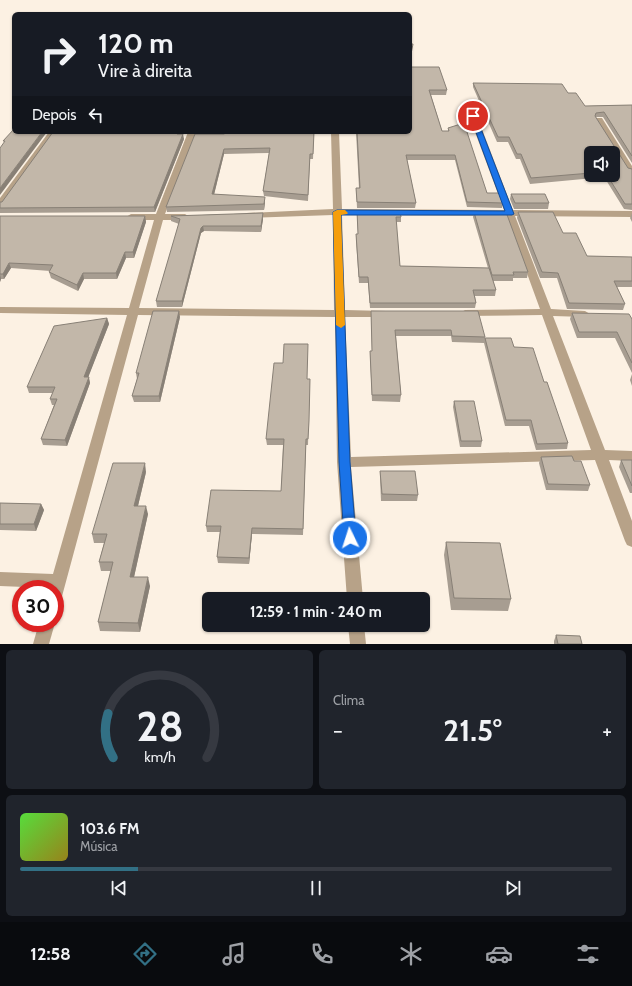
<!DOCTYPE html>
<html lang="pt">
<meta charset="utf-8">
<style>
body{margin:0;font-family:Cabin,sans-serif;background:#20242c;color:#f1f3f6;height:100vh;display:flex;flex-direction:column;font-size:15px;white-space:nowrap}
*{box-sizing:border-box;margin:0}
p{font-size:13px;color:#9ea1a6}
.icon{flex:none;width:22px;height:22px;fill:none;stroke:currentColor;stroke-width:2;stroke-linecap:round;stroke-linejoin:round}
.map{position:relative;height:644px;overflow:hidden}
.panel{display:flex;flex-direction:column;gap:6px;padding:6px;background:#0d0f14;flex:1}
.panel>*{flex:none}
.banner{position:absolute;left:12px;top:12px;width:400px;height:122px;border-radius:6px;box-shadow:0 1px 3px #0004;background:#171b24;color:#f1f3f6;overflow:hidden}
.tools{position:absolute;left:584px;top:146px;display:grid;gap:8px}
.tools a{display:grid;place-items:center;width:36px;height:36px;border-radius:6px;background:#171b24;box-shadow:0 1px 3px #0004;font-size:20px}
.speed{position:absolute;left:12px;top:580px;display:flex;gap:8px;font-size:20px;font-weight:700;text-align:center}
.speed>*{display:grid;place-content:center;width:52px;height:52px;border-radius:50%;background:#171b24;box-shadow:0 1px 3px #0004;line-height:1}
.speed .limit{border:6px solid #d22;background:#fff;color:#111}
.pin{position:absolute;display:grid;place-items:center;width:34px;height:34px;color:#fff;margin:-17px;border:2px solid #fff;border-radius:50%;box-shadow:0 1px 4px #0007}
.me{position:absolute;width:44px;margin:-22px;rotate:356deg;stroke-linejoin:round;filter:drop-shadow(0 0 3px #0008)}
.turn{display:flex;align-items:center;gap:14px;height:84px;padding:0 20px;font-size:18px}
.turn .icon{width:52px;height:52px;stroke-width:2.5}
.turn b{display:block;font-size:28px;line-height:34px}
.then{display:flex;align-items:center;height:38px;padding:0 20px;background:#0003;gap:8px;font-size:15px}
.big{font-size:30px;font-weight:800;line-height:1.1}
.panel .tile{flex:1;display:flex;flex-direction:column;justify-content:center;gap:6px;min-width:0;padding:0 14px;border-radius:6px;background:#20242c}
.panel .dial{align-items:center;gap:0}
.dial svg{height:104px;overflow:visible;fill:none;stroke:#363941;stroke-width:7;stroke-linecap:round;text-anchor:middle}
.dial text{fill:#f1f3f6;stroke:none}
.song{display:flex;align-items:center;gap:12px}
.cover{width:48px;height:48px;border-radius:6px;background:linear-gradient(135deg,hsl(110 70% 55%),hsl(50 70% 35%))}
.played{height:4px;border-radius:2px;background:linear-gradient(90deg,#327085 20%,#363941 20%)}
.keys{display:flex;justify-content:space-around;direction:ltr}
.heat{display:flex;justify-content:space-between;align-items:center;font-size:22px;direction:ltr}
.panel .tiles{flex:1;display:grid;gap:6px;grid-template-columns:1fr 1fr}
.tile:last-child{grid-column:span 2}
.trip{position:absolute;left:202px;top:592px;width:228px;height:40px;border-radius:6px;background:#171b24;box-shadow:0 1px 3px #0004;font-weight:800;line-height:40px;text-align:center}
.dock{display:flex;height:64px;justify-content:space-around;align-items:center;background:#090b0e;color:#9ea1a6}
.dock .icon{width:28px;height:28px}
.dock .active{color:#327085}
.dock b{font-size:18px;color:#f1f3f6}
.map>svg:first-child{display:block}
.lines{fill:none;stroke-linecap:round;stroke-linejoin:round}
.minor{fill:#b7a288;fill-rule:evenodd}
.wall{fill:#a79d91;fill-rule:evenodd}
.shaded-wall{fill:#888076}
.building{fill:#c2b7a9;stroke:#888076}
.route{fill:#1a73e8;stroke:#114b97}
.slow{fill:#f59e0b}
</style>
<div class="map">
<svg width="632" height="644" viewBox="0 0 632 644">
<rect width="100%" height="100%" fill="#fcf1e3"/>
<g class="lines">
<g class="minor">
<path d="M470,114l7,2 36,94 119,1v6l-117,-1 36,93 34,2 5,3 -5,3 -32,-1 52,134 27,1v10l-23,-1 23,61v26l-5,-2 -2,-4 -30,-81 -244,7 12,132h-16l-10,-137 -2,-145 -197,-2 -77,285 -6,2v-13h-6v-1l-49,-2v-14l53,2 74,-259 -127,-2v-6l129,1 25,-88h-23l-5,-3 5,-3h25l32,-82h8l-31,82h20l5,3 -5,3h-22l-24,88 195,2 -1,-95 -84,3 -5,-3 2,-2 87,-4 -2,-77h8l3,77 162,1 -35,-94zM342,215l164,1 34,93 -75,1 -5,3 5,3 77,-1 49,135 -240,7 -6,-140h41l5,-3 -5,-3 -41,-1z"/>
<path d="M596,118h6l30,48v8l-4,-2 -33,-52z"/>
<path d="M49,132h8l-54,74 -3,1v-9z"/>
<path d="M39,623h16l-6,21h-16z"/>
<path d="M348,625h16l2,19h-16z"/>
</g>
</g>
<g class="wall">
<path d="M410,67l37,23 -1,5h-15l11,36h6v-3l39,65 16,10 -1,5 -35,-1 -12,-47h-48l9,43 -1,5h-58l-1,-20h3l-3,-56h54z"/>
<path d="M473,83l95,10 17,13 47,-1v58l-29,-46h-7l32,51 4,1v41l-8,-1 -18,-29 -12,-2 -64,6 -10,-25h-4l-8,-17h-11l-24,-55zM591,153l22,22h-22z"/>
<path d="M53,132h128l-1,2 4,5 -29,73 -155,1v-11h2z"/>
<path d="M314,132l-1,27h-3l-2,42 -44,-5 -1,-5 6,-38 -45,1 -10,40 51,8 -1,8 -97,2 -1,-5 58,-73z"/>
<path d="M511,194l38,9 -1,6h-34l-4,-10z"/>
<path d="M357,211l44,6v5h-5l4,44 88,2 -15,-51 1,-5 54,60 -1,6h-14v3h-20l3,9 -1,6h-20l1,7 -1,5h-105l-2,-25h-9l-3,-43v-6h2z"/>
<path d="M518,212l45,21 24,23 45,1v30h-15l8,17 -2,6 -56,-1 -10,-31h-17l-23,-60z"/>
<path d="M263,213v6l-2,13 -57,-1 -3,2 -19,74h-25l-1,-6 23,-77 -8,-3v-5z"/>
<path d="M632,213v9l-2,-4z"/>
<path d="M0,216h145l1,6 -12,36h-8l-9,21h-33l-6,12 -27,-13 -2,-6 1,-1 -39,-3 -7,11h-3l-1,3z"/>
<path d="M371,311l114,26v1l29,9 30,35 24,61 -1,6 -31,1 -7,-24h-24l-21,-83 -32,-1 -1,-6h-55l5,59 -1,7 -28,-1 -2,-44v-6h2z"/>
<path d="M572,313l60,6v54l-17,-35h-38l-7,-19z"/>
<path d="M180,317l-20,85h-26l-2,-6 5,-17 -1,-6z"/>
<path d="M107,318l2,6 -21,53 2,6 -23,63 -24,-1 -2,-6 13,-34h-2l-2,-6 3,-6h-24l-2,-6z"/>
<path d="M632,374v12l-2,-6z"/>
<path d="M308,379h2l-2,66h-2l-3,90 -51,-1 -3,30 -31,-1 -1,-6 3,-25h-13l-1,-6 75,-35 2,-46h-16l-1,-6z"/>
<path d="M454,401l28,40 -1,6h-21l-7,-40z"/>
<path d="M541,457l33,4 16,24 -2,6 -42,-1 -7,-27z"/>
<path d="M621,460h11v33h-2l-11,-26z"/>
<path d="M380,471l38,24 -1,6h-36l-1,-24z"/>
<path d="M146,472l-8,34 10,8 -14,63 16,9 -10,46 -40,-1 -2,-9 13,-51h-10l-2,-9 5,-19h-10l-2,-9z"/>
<path d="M0,503l41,1 3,6 -8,21 -36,-1z"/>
<path d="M446,542l65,57 -3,12 -57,-1 -7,-55z"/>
<path d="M556,635l26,9h-28v-3z"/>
</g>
<g class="shaded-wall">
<path d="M42,132h5l-47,63v-7z"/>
<path d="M183,134l1,5 -29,73 -1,-5z"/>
<path d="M224,149v5l-11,45 -1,-5z"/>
<path d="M265,197v5l-1,8v-6z"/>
<path d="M263,213v6l-2,13v-6z"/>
<path d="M145,216l1,6 -12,36 -1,-6z"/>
<path d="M203,226l1,5 -3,2 -19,74v-6l19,-73z"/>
<path d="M125,252l1,6 -9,21 -1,-6z"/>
<path d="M9,263l2,5 -7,11 -1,-5z"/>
<path d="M83,273l1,6 -6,12 -1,-6z"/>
<path d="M0,274l1,5 -1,3z"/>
<path d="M179,311l1,6 -20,85 -1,-6z"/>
<path d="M107,318l2,6 -23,59 -2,-6z"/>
<path d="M89,377l1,6 -23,63 -2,-6z"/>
<path d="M145,463l1,9 -10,42 -2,-8z"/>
<path d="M41,504l3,6 -8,21 -2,-7z"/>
<path d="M146,506l2,8 -16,72 -2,-9z"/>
<path d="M252,528v6l-3,30v-6z"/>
<path d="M148,577l2,9 -10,46 -2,-9z"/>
</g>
<g class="building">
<path d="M410,44h3l-3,15z"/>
<path d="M410,67h29l8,23h-18l13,41h7l-1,-3 16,-5 23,70h12l4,10 -36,-1 -12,-47h-49l10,48 -59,-1 -1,-14h4l-3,-56h53z"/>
<path d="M473,83l89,1 6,9h8l9,13 47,-1v51l-28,-44 -8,1 -1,3 33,52 4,1v35h-7l-18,-29h-1h7v-22h-22v20l-60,5 -10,-24h-4l-8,-17h-11z"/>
<path d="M14,129v3h28l-42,56v-40l5,-7h-2z"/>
<path d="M53,132h125l-1,2h6l-29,73 -154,1v-6h2z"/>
<path d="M227,132h87l-1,22h-3l-2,41 -45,-4 7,-43 -46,1 -12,45 53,3 -1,7 -98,3 29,-73h29z"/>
<path d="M511,194h34l4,9h-34z"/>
<path d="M357,211h43l1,6h-5l4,49 89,2 7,22h-23l3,13h-106l-2,-26h-9l-3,-43h2z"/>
<path d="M474,212h32l22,60h-15l1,3h-22z"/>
<path d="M518,212h35l10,21h13l11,23 45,1v24h-18l11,23 -56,-1 -11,-30 -16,-1z"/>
<path d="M263,213l-2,13h-58l-2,2 -19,73h-26l24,-82 -9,-3z"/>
<path d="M0,216h145l-12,36h-8l-9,21h-33l-6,12 -28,-13 4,-7 -44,-2 -6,11h-3z"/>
<path d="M153,311h26l-20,85h-27l7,-23h-3z"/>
<path d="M371,311h107l7,26 -33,-1 -1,-6h-56l6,65h-29l-2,-44h2z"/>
<path d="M572,313l57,1 3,5v44l-15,-31h-38z"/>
<path d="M107,318l-23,59h5l-24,63 -24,-1 16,-40h-7l5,-12h-28l27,-61z"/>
<path d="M485,338h26l3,9 19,1 11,34h3l21,61 -31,1 -6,-24h-25z"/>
<path d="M284,344h24l-1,35h3l-1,42 -1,18h-2l-3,90 -51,-1 -3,30 -32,-1 4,-31h-15l5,-36 70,1 3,-52h-18l8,-76h9z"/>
<path d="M454,401h20l8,40h-21z"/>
<path d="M572,456l2,5h7l9,24 -42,-1 -7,-27z"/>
<path d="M621,460h11v26z"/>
<path d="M113,463h32l-11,43h12l-16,71h18l-10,46 -40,-1 15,-60h-14l8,-28h-15z"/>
<path d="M380,471h35l3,24 -36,-1z"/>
<path d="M0,503l41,1 -7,20h-34z"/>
<path d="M446,542l54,1 11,56 -57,-1z"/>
<path d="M556,635l24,1 2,8h-24z"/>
</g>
<path class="route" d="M473,114l3,2 38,98 -2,1h-171l9,247 6,76 -2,4 -4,1 -4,-1 -2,-4 -5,-76 -6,-250 4,-2 168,1 -35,-95z"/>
<path class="slow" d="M345,210l3,3 -1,1 -6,1 4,110 -4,3 -5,-3 -3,-113 4,-2z"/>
</svg>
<div class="tools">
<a><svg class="icon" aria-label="sound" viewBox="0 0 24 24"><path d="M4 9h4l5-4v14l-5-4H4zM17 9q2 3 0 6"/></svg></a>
</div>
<div class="speed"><div class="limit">30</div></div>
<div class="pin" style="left:473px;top:116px;background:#d93025"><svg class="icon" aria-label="arrive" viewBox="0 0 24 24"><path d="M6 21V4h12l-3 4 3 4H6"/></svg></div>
<svg class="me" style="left:350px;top:538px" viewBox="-20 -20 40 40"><circle r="17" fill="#1a73e8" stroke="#fff" stroke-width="3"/><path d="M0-11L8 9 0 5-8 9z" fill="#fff"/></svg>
<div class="trip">12:59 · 1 min · 240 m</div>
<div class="banner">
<div class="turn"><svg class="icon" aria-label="right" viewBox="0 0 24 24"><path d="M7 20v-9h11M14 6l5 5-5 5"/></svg><div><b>120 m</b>Vire à direita</div></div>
<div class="then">Depois<svg class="icon" aria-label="left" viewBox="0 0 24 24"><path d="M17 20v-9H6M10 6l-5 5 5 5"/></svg></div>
</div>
</div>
<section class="panel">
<div class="tiles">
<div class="tile dial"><svg viewBox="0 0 100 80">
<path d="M14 69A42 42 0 1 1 86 69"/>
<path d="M14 69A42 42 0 0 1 10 35" stroke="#327085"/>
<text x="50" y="56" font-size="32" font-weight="700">28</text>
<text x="50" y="72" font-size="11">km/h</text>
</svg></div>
<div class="tile"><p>Clima</p>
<div class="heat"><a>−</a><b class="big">21.5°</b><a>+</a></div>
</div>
<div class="tile">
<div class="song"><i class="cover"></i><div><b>103.6 FM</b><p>Música</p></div></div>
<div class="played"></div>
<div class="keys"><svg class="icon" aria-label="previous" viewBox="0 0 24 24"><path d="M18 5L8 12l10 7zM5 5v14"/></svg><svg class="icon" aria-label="pause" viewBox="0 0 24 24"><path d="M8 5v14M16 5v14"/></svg><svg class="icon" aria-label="next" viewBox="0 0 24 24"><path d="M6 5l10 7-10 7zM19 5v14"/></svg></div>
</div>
</div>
</section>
<nav class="dock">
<b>12:58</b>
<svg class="icon active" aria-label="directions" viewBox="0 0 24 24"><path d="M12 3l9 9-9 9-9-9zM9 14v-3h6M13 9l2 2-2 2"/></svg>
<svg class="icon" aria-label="music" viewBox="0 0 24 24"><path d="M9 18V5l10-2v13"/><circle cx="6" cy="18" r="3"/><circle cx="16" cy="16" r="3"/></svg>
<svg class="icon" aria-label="phone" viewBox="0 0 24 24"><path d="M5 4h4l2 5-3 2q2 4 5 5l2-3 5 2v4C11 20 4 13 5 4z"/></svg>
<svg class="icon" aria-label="climate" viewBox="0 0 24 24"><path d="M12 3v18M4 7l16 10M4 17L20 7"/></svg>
<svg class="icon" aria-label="car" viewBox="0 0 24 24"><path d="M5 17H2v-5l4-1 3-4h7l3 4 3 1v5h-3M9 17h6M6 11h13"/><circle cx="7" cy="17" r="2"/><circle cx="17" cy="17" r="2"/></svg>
<svg class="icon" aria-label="filters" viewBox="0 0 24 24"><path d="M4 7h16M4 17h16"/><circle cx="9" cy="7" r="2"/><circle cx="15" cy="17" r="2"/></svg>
</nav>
